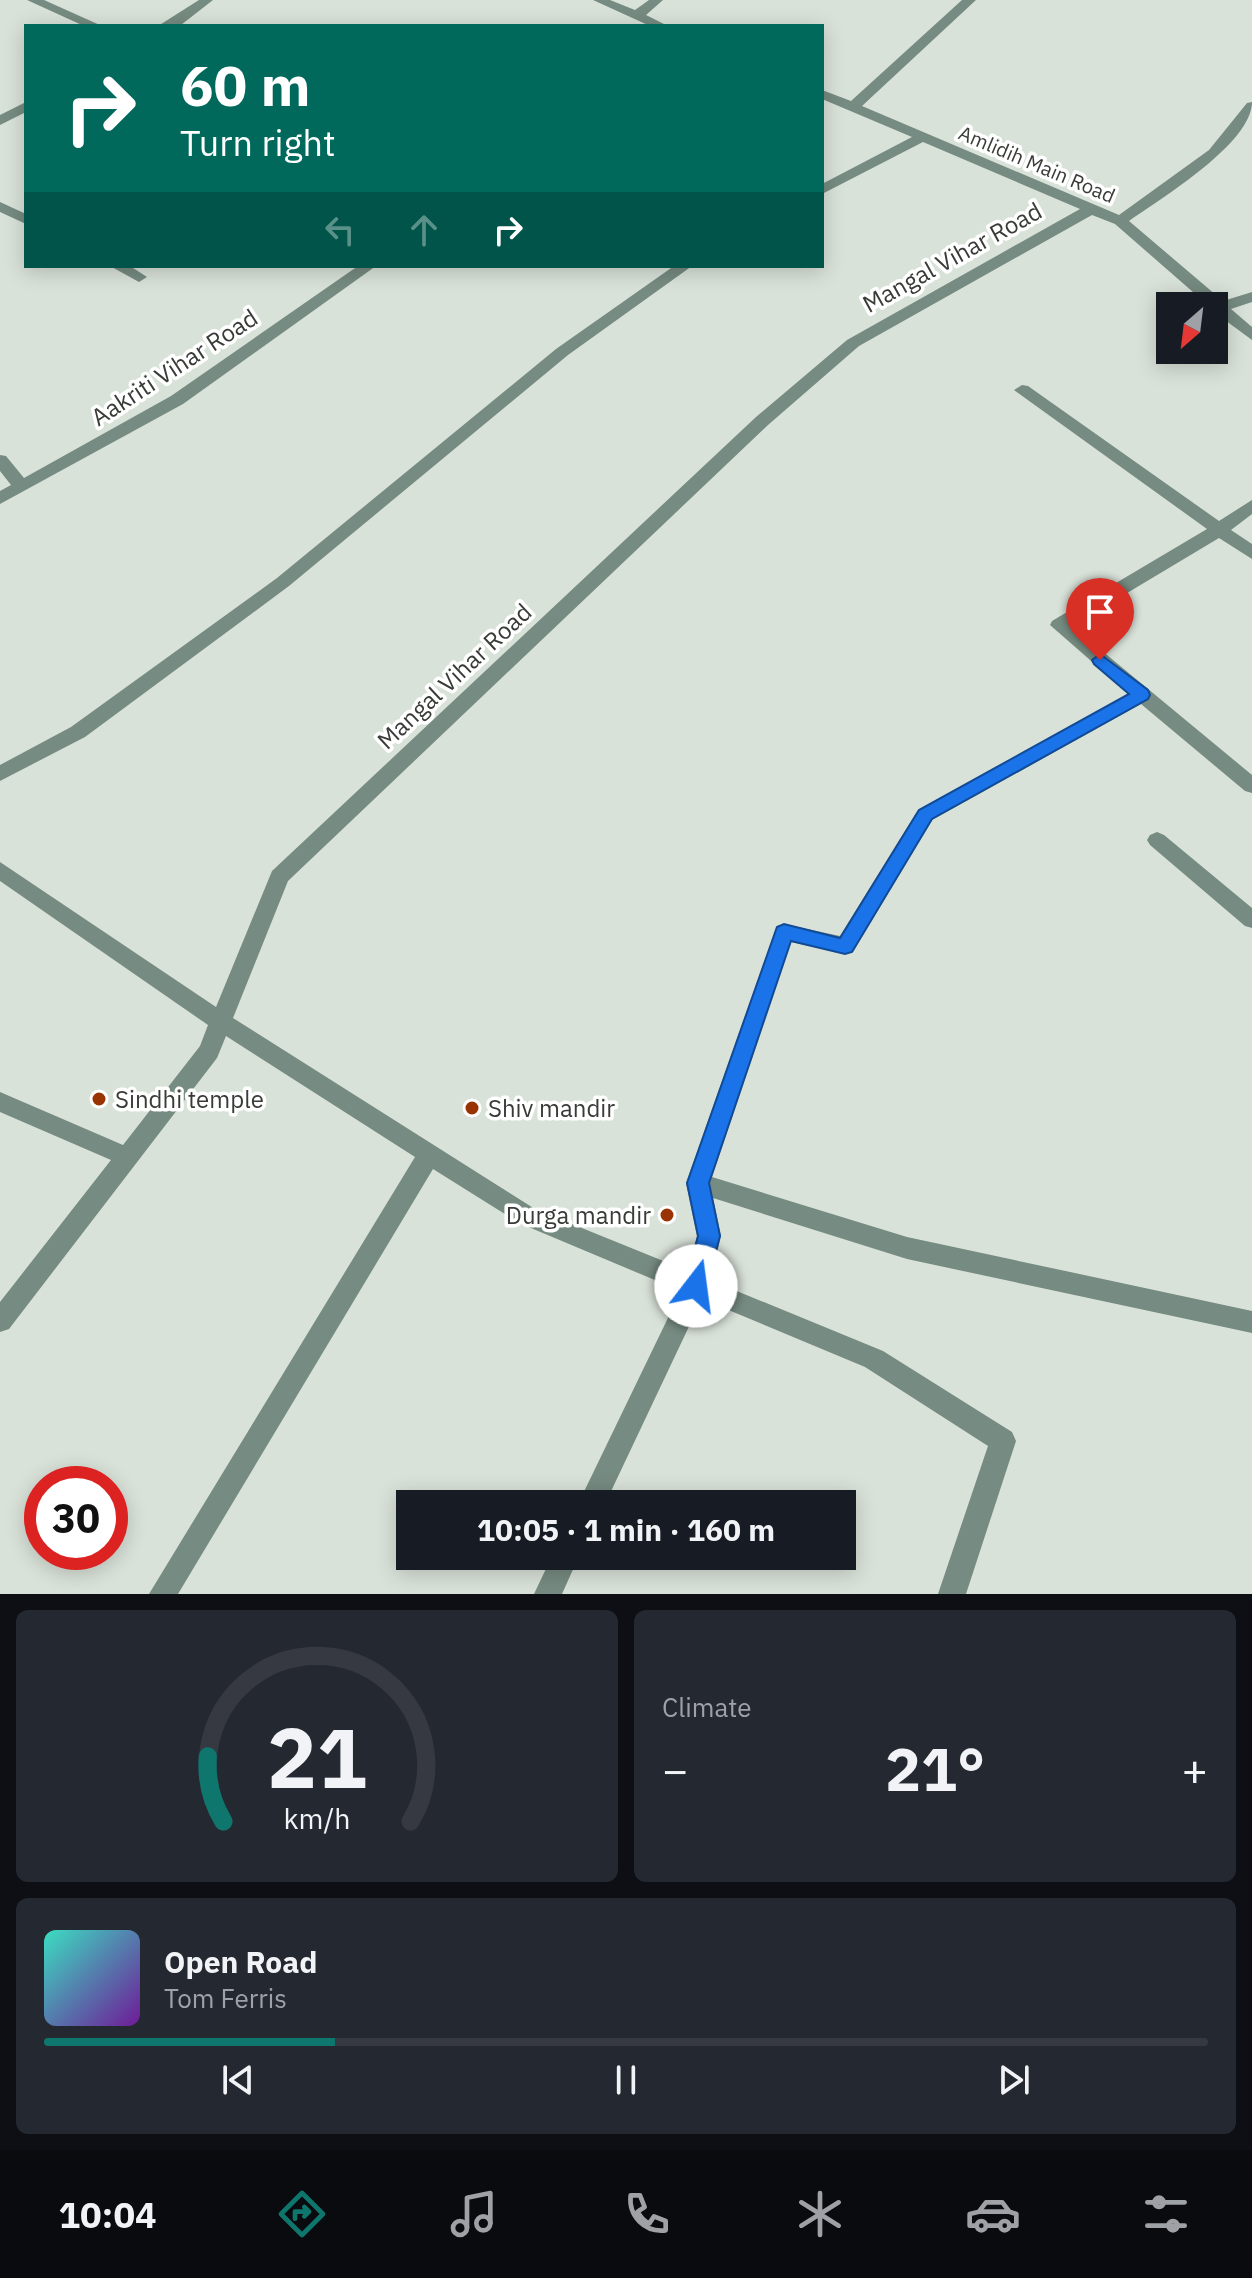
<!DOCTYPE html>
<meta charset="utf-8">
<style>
body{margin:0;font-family:"IBM Plex Sans",sans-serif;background:#242831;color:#f1f3f6;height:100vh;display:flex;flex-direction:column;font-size:30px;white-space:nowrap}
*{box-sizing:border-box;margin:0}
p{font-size:26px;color:#9ea1a6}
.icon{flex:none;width:44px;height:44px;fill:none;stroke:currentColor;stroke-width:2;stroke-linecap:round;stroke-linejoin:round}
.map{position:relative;height:1594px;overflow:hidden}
.panel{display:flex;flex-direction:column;gap:16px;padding:16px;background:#0d0f14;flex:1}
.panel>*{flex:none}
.top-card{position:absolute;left:24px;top:24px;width:800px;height:244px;border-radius:0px;box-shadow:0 4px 20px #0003;background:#00695c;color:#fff;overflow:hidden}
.needle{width:52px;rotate:208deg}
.buttons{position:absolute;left:1156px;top:292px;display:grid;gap:16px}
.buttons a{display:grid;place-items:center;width:72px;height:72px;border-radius:0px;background:#171b24;box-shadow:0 4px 20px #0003;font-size:40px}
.speed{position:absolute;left:24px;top:1466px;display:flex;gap:16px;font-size:40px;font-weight:700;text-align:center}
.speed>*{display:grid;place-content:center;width:104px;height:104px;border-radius:50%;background:#171b24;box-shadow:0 4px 20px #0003;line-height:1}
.speed .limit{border:12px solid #d22;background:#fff;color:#111}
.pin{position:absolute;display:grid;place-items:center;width:68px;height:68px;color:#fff;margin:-82px -34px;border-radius:50% 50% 50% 0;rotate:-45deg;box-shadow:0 0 8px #0007}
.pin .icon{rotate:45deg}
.me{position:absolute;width:88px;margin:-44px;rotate:15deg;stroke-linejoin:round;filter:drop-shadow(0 0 6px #0008)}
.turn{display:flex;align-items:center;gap:28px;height:168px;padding:0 24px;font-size:36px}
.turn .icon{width:104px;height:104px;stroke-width:2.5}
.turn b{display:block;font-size:56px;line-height:68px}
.lanes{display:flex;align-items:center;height:76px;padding:0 24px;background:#0003;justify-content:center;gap:40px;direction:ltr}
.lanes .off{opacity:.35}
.big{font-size:60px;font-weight:700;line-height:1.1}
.panel .widget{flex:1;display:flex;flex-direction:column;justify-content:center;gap:12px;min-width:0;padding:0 28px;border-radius:12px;background:#242831}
.panel .dial{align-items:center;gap:0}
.dial svg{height:208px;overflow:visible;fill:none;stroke:#363941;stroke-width:7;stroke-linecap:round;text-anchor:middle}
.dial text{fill:#f1f3f6;stroke:none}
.song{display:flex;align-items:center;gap:24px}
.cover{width:96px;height:96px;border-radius:12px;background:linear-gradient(135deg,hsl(170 70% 55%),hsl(280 70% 35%))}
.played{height:8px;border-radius:4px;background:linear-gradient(90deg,#0f766e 25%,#363941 25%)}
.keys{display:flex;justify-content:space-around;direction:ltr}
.heat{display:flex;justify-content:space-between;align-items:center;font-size:44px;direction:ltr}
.panel .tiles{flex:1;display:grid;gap:16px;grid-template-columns:1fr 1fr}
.widget:last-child{grid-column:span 2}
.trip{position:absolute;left:396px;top:1490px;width:460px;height:80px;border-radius:0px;background:#171b24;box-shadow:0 4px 20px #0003;font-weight:700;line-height:80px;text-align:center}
.menu{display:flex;height:128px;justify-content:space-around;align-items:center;background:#090b0e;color:#9ea1a6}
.menu .icon{width:56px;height:56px}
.menu .active{color:#0f766e}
.menu b{font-size:36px;color:#f1f3f6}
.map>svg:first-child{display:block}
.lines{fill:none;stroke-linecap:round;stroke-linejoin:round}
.minor{fill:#768b81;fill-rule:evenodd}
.route{fill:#1a73e8;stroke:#114b97;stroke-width:2}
.poi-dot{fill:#993402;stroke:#fff;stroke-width:3}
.labels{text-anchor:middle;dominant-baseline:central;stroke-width:7;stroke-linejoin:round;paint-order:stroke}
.far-street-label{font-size:20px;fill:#383b37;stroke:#fff}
.street-label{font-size:24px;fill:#383b37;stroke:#fff}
.poi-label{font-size:24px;fill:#383b37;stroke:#fff;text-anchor:start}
</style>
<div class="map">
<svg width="1252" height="1594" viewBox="0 0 1252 1594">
<rect width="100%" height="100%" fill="#d9e2d9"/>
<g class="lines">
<g class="minor">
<path d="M27,0h17l58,26h-18z"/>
<path d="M199,0h14l-32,25 -23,1z"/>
<path d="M593,0h17l25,10 14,-10h14l-17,15 22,11h-18z"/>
<path d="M962,0h14l-114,106 257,109 90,-65 38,-47 5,-1c0,41 -90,96 -123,119l94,80 29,-9v10l-21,7 21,18v13l-38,-28v-6h-5l-94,-82 -23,-9 -233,131 -91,79 -480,456 -55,137 302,191 153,62 9,-35 -11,-53 91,-257 7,-2 56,12 78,-126 211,-116 -79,-69 2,-4 155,-92 -193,-139 8,-5 6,1 191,135 33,-21v14l-21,16 21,14v15l-33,-21 -147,88 180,149v18l-7,-2 -104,-87 -209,116 -79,132 -8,2 -54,-12 -79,235 195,60 345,74v22l-345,-74 -194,-61 8,38 -11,44 173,71 129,81 4,9 -50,153h-28l50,-148 -123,-79 -163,-68 -97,205h-27l103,-213 -162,-68 -86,-54 -255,425h-29l266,-437 -189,-121 -9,22 -208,271 -9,3v-30l111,-142 -111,-48v-20l123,53 77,-99 8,-21 -208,-144v-19l216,145 56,-136 484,-454 91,-77 233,-131 -157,-67 -101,52v-10l90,-47 -90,-38v-9l29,11z"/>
<path d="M26,102v10l-26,13v-10z"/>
<path d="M0,202l26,12v10l-26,-12z"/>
<path d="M110,266h20l17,11 -8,5z"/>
<path d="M358,266h18l-193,138 -183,100v-13l11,-6 -11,-14v-16l6,1 18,22 147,-82z"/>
<path d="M674,266h18l-124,89 -279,231 -204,151 -85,44v-16l71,-38 206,-149 279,-229z"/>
<path d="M1157,832l7,3 88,73v20l-7,-2 -95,-81 -3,-5 3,-5z"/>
<path d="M552,1556h27l-17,38h-28z"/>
</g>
</g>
<path class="route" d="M1100,654l48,36 2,5 -2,4 -216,120 -80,133 -7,2 -54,-13 -82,242 11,53 -13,50 -3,7 -8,3 -8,-3 -3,-7 13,-50 -11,-53 90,-256 7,-3 56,14 79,-128 210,-116 -35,-30 -2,-4z"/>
<g class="poi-dot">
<circle cx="99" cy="1099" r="8"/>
<circle cx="472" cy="1108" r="8"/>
<circle cx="667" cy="1215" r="8"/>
</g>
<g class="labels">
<g class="far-street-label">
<text transform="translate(1037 164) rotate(23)">Amlidih Main Road</text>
</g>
<g class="street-label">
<text transform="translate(952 257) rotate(-29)">Mangal Vihar Road</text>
<text transform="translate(174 367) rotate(-33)">Aakriti Vihar Road</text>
<text transform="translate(454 676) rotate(-43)">Mangal Vihar Road</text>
</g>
<g class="poi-label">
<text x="115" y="1099">Sindhi temple</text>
<text x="488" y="1108">Shiv mandir</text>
<text x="651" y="1215" text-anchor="end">Durga mandir</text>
</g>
</g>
</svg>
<div class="buttons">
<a><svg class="needle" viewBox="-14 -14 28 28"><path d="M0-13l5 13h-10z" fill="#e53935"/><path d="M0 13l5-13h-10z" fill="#9ea1a6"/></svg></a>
</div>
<div class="speed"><div class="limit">30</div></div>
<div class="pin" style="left:1100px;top:660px;background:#d93025"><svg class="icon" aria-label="arrive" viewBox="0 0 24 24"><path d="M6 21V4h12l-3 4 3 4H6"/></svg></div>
<svg class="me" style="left:696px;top:1286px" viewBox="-20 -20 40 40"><circle r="19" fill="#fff"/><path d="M0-13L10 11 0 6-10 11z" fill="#1a73e8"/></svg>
<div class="trip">10:05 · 1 min · 160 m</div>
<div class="top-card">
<div class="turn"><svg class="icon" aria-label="right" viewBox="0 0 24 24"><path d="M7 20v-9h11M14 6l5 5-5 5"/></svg><div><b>60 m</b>Turn right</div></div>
<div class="lanes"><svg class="icon off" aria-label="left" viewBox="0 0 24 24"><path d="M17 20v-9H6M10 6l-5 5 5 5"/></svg><svg class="icon off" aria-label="ahead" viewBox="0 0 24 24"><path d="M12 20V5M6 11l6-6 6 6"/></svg><svg class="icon" aria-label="right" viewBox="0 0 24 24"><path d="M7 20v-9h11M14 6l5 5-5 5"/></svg></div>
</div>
</div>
<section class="panel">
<div class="tiles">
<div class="widget dial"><svg viewBox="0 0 100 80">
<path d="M14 69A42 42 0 1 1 86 69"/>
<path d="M14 69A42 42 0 0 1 8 44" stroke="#0f766e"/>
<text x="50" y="56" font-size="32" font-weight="700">21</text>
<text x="50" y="72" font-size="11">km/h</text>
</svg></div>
<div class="widget"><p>Climate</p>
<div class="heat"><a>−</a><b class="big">21°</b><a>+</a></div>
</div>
<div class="widget">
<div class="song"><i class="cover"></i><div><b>Open Road</b><p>Tom Ferris</p></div></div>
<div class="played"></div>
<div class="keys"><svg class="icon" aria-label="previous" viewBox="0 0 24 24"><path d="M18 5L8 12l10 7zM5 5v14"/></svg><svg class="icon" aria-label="pause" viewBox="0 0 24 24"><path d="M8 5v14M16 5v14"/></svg><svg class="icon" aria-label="next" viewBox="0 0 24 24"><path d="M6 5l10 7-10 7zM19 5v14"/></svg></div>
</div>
</div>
</section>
<nav class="menu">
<b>10:04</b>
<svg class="icon active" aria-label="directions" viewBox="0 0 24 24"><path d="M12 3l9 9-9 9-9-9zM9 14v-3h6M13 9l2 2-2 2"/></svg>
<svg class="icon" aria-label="music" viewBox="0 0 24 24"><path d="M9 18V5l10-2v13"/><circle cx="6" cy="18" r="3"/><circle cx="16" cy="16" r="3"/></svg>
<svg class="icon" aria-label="phone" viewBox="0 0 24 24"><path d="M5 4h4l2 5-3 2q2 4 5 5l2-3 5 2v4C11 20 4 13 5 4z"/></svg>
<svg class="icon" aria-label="climate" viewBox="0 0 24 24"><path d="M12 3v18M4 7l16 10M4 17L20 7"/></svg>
<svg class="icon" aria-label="car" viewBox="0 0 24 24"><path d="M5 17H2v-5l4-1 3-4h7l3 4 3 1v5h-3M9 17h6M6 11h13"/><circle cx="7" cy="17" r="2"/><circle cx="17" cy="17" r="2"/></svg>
<svg class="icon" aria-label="filters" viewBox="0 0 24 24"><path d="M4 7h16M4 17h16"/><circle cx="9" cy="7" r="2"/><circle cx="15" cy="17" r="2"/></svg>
</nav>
